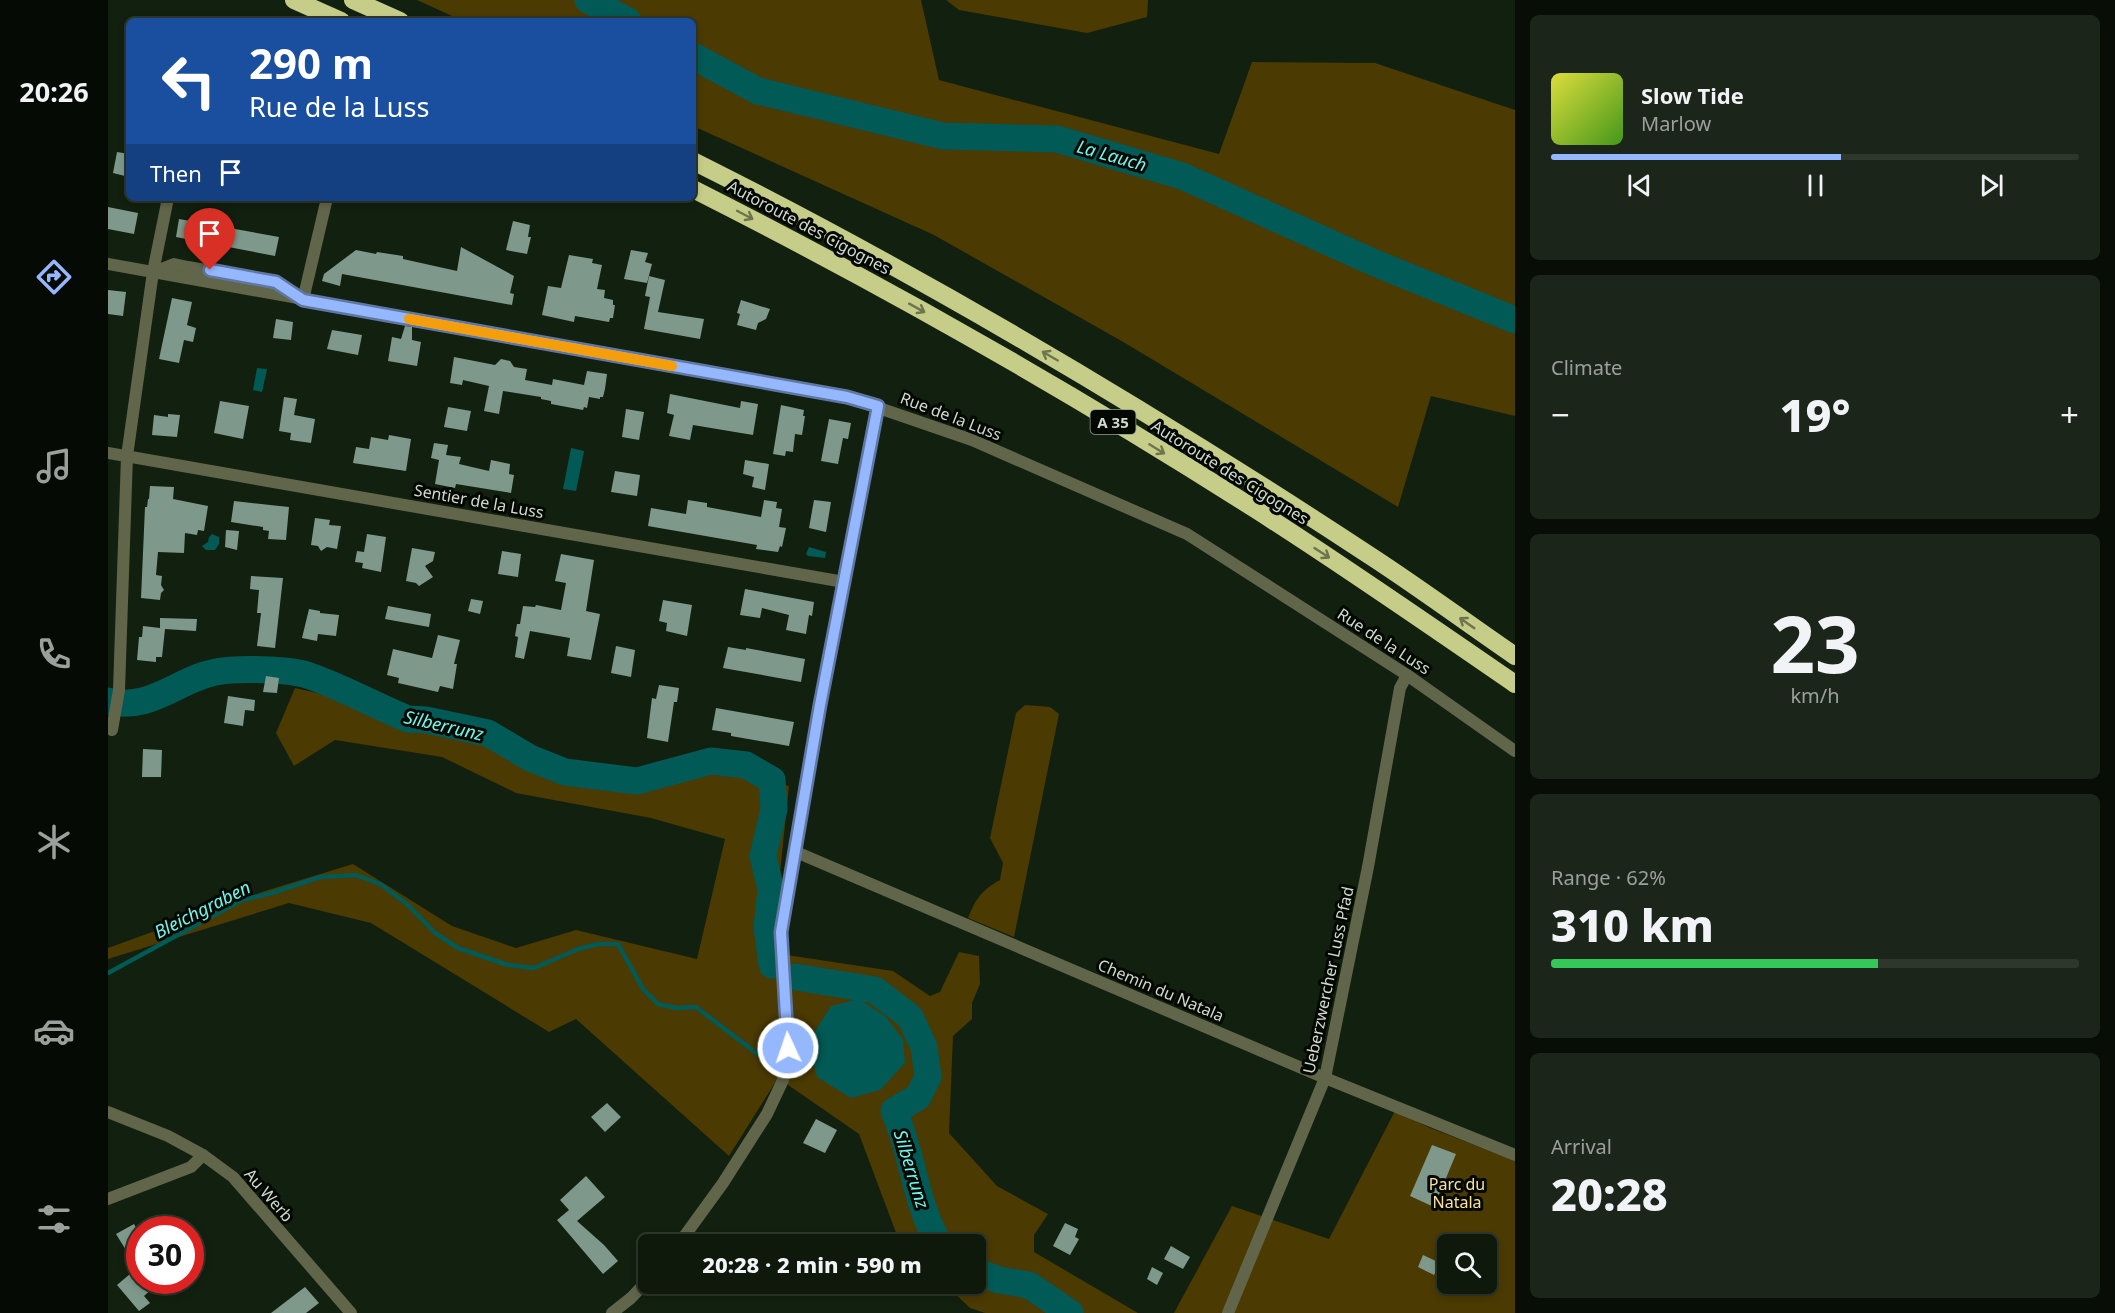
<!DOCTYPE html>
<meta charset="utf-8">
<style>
body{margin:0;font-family:"Noto Sans",sans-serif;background:#1c2519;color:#f1f3f6;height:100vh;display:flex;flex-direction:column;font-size:22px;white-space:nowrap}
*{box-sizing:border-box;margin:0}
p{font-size:20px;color:#9ba09d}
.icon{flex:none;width:33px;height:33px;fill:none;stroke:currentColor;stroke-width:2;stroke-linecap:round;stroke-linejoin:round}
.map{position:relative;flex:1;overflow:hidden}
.sheet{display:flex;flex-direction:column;gap:15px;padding:15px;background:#080d06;width:600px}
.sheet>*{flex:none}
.hud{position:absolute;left:18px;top:18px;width:570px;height:183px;border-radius:9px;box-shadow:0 3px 9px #0003,0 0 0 2px #2e372c;background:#1a4fa0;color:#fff;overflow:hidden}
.fabs{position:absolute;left:1329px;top:1234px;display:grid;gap:12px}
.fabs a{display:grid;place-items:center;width:60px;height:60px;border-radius:9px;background:#0e180b;box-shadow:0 3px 9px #0003,0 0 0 2px #2e372c;font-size:30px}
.speed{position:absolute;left:18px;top:1216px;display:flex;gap:12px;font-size:30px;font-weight:700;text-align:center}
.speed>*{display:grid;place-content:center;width:78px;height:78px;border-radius:50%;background:#0e180b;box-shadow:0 3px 9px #0003,0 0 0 2px #2e372c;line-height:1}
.speed .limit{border:9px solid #d22;background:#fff;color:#111}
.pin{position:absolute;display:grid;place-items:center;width:51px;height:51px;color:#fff;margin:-62px -26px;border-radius:50% 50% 50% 0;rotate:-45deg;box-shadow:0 0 6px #0007}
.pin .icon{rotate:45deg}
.me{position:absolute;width:66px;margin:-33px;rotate:357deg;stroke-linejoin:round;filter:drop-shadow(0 0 4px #0008)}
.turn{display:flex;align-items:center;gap:21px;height:126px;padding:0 24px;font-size:27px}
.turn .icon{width:78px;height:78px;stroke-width:2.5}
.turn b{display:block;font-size:42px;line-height:51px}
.then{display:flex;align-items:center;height:57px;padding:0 24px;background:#0003;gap:12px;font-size:22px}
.big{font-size:45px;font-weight:800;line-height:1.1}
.sheet .tile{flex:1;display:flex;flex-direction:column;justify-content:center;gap:9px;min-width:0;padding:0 21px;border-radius:9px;background:#1c2519}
.sheet .dial{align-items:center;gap:0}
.dial b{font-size:78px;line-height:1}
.song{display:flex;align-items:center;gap:18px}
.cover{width:72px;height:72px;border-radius:9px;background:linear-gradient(135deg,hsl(60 70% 55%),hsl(100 70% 35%))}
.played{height:6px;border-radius:3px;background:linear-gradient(90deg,#94b7fd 55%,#2e372c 55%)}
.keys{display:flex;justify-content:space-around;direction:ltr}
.heat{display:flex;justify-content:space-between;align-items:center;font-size:33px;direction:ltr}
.charge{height:9px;border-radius:4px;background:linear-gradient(90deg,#34c759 62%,#2e372c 0)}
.trip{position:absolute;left:530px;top:1234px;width:348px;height:60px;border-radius:9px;background:#0e180b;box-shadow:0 3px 9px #0003,0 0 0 2px #2e372c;font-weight:800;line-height:60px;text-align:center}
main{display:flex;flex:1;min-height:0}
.tabs{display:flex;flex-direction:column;width:108px;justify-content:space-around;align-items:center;background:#060a04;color:#9ba09d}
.tabs .icon{width:42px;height:42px}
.tabs .on{color:#94b7fd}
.tabs b{font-size:27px;color:#f1f3f6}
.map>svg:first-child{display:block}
.green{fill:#4b3a01;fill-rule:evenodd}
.water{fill:#015a55}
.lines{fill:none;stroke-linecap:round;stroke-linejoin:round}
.stream{stroke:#015a55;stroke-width:4.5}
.river{stroke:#015a55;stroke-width:27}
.building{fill:#7e998b}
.minor{stroke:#61654a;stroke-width:12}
.motorway{stroke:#c5cd88;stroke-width:18}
.oneway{stroke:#6e744c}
.route-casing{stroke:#6077a4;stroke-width:15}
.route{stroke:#94b7fd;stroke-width:10}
.slow{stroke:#f59e0b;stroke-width:10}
.labels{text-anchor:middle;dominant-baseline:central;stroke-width:6;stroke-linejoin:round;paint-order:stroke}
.shield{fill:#040803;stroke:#949b91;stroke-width:1.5}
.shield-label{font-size:15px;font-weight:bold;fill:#d1dace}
.street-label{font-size:16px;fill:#d1dace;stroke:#040803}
.park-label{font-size:16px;fill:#fee198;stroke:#040803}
.water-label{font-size:18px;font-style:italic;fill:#6df7ed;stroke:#040803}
</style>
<main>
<nav class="tabs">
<b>20:26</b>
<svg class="icon on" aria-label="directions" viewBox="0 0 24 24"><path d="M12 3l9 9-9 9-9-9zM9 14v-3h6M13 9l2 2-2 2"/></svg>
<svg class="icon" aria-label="music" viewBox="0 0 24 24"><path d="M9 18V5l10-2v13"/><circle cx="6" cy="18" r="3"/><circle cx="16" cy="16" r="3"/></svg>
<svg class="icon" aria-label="phone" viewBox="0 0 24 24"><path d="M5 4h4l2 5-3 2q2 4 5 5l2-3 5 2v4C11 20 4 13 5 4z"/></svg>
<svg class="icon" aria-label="climate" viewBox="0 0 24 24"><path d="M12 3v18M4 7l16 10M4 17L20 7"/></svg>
<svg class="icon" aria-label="car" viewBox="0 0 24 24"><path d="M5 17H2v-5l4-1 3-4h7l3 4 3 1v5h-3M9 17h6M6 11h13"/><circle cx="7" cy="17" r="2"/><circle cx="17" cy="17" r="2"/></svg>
<svg class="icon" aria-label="filters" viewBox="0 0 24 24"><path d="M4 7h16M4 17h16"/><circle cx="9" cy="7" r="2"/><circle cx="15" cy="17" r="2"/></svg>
</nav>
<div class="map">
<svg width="1407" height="1313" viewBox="0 0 1407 1313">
<rect width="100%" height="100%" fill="#12200f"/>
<g class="green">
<path d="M309,0h504l18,80 280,74 33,-92 123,1 140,47v306l-84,-20 -33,111 -273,-164 -191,-108 -241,-109v-105h-230z"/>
<path d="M838,0h202l-1,17 -60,16 -128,-23z"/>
<path d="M187,688l195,44 119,56 79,-22 101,20 -11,106 2,62 113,17 37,25 10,-4 19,-40 20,4 1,28 -8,19v16l-19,17 -4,97 48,53 51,28 -14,21v17l104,61h-153l-15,-5 -25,-24h30v-39h-70l-7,-7 -39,-104 -81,-56 -49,78 -153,-137 -27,13 -178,-109 -82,-20 -181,56v-11l157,-57 88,-27 99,62 64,22 60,-18 121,29 28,-120 -74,-21 -135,-25 -74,-36 -107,-17 -41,26 -18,-33z"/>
<path d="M917,705l25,2 9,7 -45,223 -46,-19c8,-20 14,-28 32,-38l3,-17 -13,-25 26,-125z"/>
<path d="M1287,1111l33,16 87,34v152h-341l58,-107 97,33zM1340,1245h38v39h-38z"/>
</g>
<g class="water">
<path d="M149,368l10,1 -5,23 -9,-2z"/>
<path d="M463,448l13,3 -8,40 -13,-2z"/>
<path d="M104,534l7,3v7l-4,6h-9l-4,-4 6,-4 1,-5z"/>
<path d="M701,547l17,5 -1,6 -17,-2 -2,-2z"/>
<path d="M751,999l26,17 18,23 2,24 -25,27 -29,8 -34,-21 -9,-35 23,-36z"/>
</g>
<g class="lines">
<path class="stream" d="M0,973l134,-73 30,-7 48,-16 36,-2 24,9 27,20 28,29 23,15 50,17 26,3 44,-19 20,-5h20l25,45 15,15 19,4 19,-1 72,55"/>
<g class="river">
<path d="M480,0l40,21"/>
<path d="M585,56l65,35 185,45 114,3 125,37 195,88 138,56"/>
<path d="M0,701c42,11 70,-22 108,-29 20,-4 73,-3 91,3 33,11 69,31 101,44l18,1 62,13 42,25 35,14 72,9 74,-20 35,4 26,15 2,29 -11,47 8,34 -4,37 5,38"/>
<path d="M688,977l79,13 35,27 14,30 4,30 -10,20 -24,14c19,43 21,94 46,134"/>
<path d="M867,1271l24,9 30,5 41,28"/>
</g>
</g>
<g class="building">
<path d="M9,152l12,2v23l-16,-4z"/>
<path d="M0,207l30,6 -4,21 -26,-5z"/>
<path d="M71,219l100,18 -4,19 -99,-19z"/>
<path d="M405,221l17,4 -2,12h3l-4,17 -21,-4z"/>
<path d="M353,247l53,29 -4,17 4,1 -2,11 -170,-31 -2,12 -18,-5 2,-7 32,-24 20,4 1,-2 26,4v3l54,12z"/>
<path d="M523,250l17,3 -3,9 7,2 -5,19 -23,-4z"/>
<path d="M461,255l24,4 -1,4 10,2 -5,24 8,1 -1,8 9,2v5h2l-2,13h-3l-1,4 -34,-6 -1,6 -32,-7 6,-29 13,2z"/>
<path d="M541,276l16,4 -7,32 46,7 -4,20 -56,-10 6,-32 -5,-1z"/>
<path d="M0,290l18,2 -3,24 -15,-2z"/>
<path d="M64,298l20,4 -5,23 9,3 -3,14 -9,-2 -5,23 -20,-4z"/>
<path d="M633,300l29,9 -4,10 -8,4 -2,7 -19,-5 3,-11 -3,-1z"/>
<path d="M168,319l17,3 -2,18 -18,-2z"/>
<path d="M297,326l7,1v13l9,2 -4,24 -29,-5 4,-24 9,2z"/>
<path d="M224,330l30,5 -4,20 -31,-6z"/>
<path d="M346,357l41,8 6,-6 9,2 4,6 13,2 -2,11 27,5 1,-6 31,6 3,-14 20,3 -2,15 -2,8h-3v2l-11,-2 -2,11 -3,-1 -1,3 -32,-6v-3l-10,-2v-2l-38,-6 -4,23 -15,-3 5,-25 -26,-6 -1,5 -12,-2z"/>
<path d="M562,394l70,14 1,-7 17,3 -5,31 -60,-10 -3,15 -21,-4 5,-21 -7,-2z"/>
<path d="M176,397l13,2 -3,16 21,4 -4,24 -21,-3 1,-7 -12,-2z"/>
<path d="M112,401l29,5 -6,33 -29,-6z"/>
<path d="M673,405l23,5 -1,6h2l-3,19 -7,-1 -2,18 -7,-1 -1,5 -12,-2z"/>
<path d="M340,407l23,4 -4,20 -23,-4z"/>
<path d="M518,409l18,3 -5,28 -17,-3z"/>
<path d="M60,414l12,1 -3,22 -25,-2 2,-20 14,2z"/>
<path d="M721,419l22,4 -3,16 -5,-1 -5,26 -17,-3z"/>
<path d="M281,435l22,4 -5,32 -53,-8 3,-16 13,2 2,-12 17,3z"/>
<path d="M326,443l14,2 -2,10 15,2 -2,7 30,7 2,-11 19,4 -1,10 5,1 -3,18 -55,-9 -1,4 -20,-4 4,-24 -8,-2z"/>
<path d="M637,460l24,4 -4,26 -13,-3 2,-10 -11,-3z"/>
<path d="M507,471l25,4 -3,21 -26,-4z"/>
<path d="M42,486l24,1 -1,12 35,7 -4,25 -6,-1 -1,5 -12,-2 -1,20 -26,-1 -2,23 6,1 -1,9 3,5 -3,3 -1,7 -19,-2 4,-91h2l1,-8h1z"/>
<path d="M580,500l19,3v4l54,10 3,-17 13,2 -1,6 6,1 -3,18 7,1 -4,19 -2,-1 -2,6 -22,-3 1,-4 -109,-19 3,-18 35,6z"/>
<path d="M706,500l17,2 -5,30 -17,-4z"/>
<path d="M126,501l55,6 -3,33 -18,-1 1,-8 -6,-1v-3l-32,-5z"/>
<path d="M207,518l15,2 -1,5 12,1 -4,23 -10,-2 -6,4 -3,-5 -7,-1z"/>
<path d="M118,530l13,1 -2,19 -12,-3z"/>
<path d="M259,534l19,3 -5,35 -19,-4 1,-5 -8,-1 2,-11 7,1z"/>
<path d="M304,548l23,4 -2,9 -8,5 8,11 -14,9 -3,-3 -10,-2z"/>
<path d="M394,551l19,3 -3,23 -20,-3z"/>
<path d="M453,554l33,6 -8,51 14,3 -9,46 -24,-4 3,-18 -40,-7 -6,28 -9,-2 3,-20 -3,-1 2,-12h3l3,-18 12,1 1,-2 25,5 5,-27 -11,-2z"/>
<path d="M143,576l32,2 -8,70 -18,-2 4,-33h-4l2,-23 -9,-1z"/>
<path d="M637,589l69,13 -2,14 -3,-1 -3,19 -20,-4 3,-15 -27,-7 -2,10 -20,-3z"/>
<path d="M363,599l12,2 -3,13 -12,-3z"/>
<path d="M555,600l29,5 -5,31 -21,-5 1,-8 -8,-2z"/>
<path d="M280,606l43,8 -2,13 -44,-8z"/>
<path d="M201,609l11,2v2l19,2 -3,21 -18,-2 -1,7 -15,-3z"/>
<path d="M52,618l37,1 -1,12 -31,-2 -3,28h-6v5l-19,-2 2,-23h3l1,-11 17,2z"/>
<path d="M330,635l22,5 -6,24h3l-4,25 -13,-3 -2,6 -40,-9 1,-5 -12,-3 6,-26 39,9z"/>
<path d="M508,646l19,4 -4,27 -20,-4z"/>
<path d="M620,647l18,3v-2l59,11 -4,23 -78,-14z"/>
<path d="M158,676l13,2 -2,15 -14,-1z"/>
<path d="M551,685l20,3 -2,14h-3l-6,40 -21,-4 5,-40 4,1z"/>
<path d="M120,696l27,4 -1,11 -9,-1 -2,16 -19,-3z"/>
<path d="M608,708l78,14 -5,24 -58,-10v-3l-19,-3z"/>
<path d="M35,749l19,1 -1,27h-19z"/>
<path d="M499,1103l14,14 -16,15 -14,-15z"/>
<path d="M708,1119l21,11 -12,23 -22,-10z"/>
<path d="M1324,1145l24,9 -22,53 -24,-11z"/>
<path d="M478,1176l19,21 -28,24 27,24 14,16 -15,13 -46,-54 12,-10 -9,-10z"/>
<path d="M957,1223l13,6 -3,8 4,2 -9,16 -17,-9z"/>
<path d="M26,1224l6,11v46h21l-17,15 6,7 -11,8 -22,-26 20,-17 -21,-34z"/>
<path d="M1063,1246l19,11 -7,12 -19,-10z"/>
<path d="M1315,1255l17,8 -6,12 -16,-8z"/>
<path d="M1044,1267l11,6 -6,12 -10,-6z"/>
<path d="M197,1287l14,16 -13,10h-35z"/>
</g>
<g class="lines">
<g class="minor">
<path d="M0,264l739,133 125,43 215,94 220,141 108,76"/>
<path d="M46,272l20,-8 14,3 88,15 22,14"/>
<path d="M195,300l24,-102"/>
<path d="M0,453l736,129"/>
<path d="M4,730l7,-40 8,-234 26,-184 15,-74"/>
<path d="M688,852l529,226 190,77"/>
<path d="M0,1112l60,24 35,19 30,22 118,136"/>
<path d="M0,1199l83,-32 12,-12"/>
<path d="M570,1245l45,-62 44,-69 16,-34 5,-32 -7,-116 39,-227 58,-299"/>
<path d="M504,1313l19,-15 17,-18"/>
<path d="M1120,1313l97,-235 43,-211 32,-179 7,-13"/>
</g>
<g class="motorway">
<path d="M186,0l47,21"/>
<path d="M245,0l47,21"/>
<path d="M585,161c234,117 460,252 679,396 49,32 95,66 143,99"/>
<path d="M585,189c192,97 380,204 562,320 88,56 174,116 260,175"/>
</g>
</g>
<defs><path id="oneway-shaft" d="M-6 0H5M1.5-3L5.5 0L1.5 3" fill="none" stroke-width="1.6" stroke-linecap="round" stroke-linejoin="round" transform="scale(1.5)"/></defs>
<g class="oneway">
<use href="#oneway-shaft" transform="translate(637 215) rotate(28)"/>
<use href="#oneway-shaft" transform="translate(809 308) rotate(29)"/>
<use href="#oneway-shaft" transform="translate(942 356) rotate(-150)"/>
<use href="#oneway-shaft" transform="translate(1049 449) rotate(32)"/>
<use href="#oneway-shaft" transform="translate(1214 553) rotate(33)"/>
<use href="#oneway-shaft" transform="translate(1359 623) rotate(-145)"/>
</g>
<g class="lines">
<g class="route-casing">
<path id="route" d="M102,270l66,12 27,18 544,97 31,9 -58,299 -39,227 7,116"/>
</g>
<use href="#route" class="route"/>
<path class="slow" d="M301,319l263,47"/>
</g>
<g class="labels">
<rect class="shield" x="982.5" y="410" width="45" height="24" rx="4.5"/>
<g class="shield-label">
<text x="1005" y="422">A 35</text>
</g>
<g class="street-label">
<text transform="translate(701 227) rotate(28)">Autoroute des Cigognes</text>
<text transform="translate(843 416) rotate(21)">Rue de la Luss</text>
<text transform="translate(1122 472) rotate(32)">Autoroute des Cigognes</text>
<text transform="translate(371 501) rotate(10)">Sentier de la Luss</text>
<text transform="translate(1276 641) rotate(33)">Rue de la Luss</text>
<text transform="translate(1220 980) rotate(-78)">Ueberzwercher Luss Pfad</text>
<text transform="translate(1053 990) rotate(23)">Chemin du Natala</text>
<text transform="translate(161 1195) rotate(49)">Au Werb</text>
</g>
<g class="park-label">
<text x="1349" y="1184">Parc du<tspan x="1349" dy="18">Natala</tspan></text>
</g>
<g class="water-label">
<text transform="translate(1004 155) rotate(16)">La Lauch</text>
<text transform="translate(336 725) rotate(13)">Silberrunz</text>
<text transform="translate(94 909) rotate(-27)">Bleichgraben</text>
<text transform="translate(804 1169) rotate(73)">Silberrunz</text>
</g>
</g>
</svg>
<div class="fabs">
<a><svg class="icon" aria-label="search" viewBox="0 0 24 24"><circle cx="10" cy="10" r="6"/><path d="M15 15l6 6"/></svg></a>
</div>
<div class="speed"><div class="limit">30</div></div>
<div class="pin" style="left:102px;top:270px;background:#d93025"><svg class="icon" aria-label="arrive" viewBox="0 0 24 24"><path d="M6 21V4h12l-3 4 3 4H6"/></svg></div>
<svg class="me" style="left:680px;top:1048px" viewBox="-20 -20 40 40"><circle r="17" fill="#94b7fd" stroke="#fff" stroke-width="3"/><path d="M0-11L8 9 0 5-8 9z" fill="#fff"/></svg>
<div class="trip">20:28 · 2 min · 590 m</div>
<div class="hud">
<div class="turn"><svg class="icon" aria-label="left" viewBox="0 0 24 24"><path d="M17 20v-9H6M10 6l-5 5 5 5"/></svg><div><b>290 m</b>Rue de la Luss</div></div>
<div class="then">Then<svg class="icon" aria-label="arrive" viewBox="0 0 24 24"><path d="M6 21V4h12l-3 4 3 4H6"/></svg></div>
</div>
</div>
<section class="sheet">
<div class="tile">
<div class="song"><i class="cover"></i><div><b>Slow Tide</b><p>Marlow</p></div></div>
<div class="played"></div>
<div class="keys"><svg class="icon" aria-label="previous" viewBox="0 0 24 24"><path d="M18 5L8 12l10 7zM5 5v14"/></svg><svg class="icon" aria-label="pause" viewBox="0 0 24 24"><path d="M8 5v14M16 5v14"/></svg><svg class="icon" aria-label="next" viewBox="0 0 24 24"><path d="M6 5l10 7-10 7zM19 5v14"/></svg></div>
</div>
<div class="tile"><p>Climate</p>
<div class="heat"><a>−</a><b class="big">19°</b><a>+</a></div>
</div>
<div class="tile dial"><b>23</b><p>km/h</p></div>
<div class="tile"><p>Range · 62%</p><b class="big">310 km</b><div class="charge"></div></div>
<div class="tile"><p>Arrival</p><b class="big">20:28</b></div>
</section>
</main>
